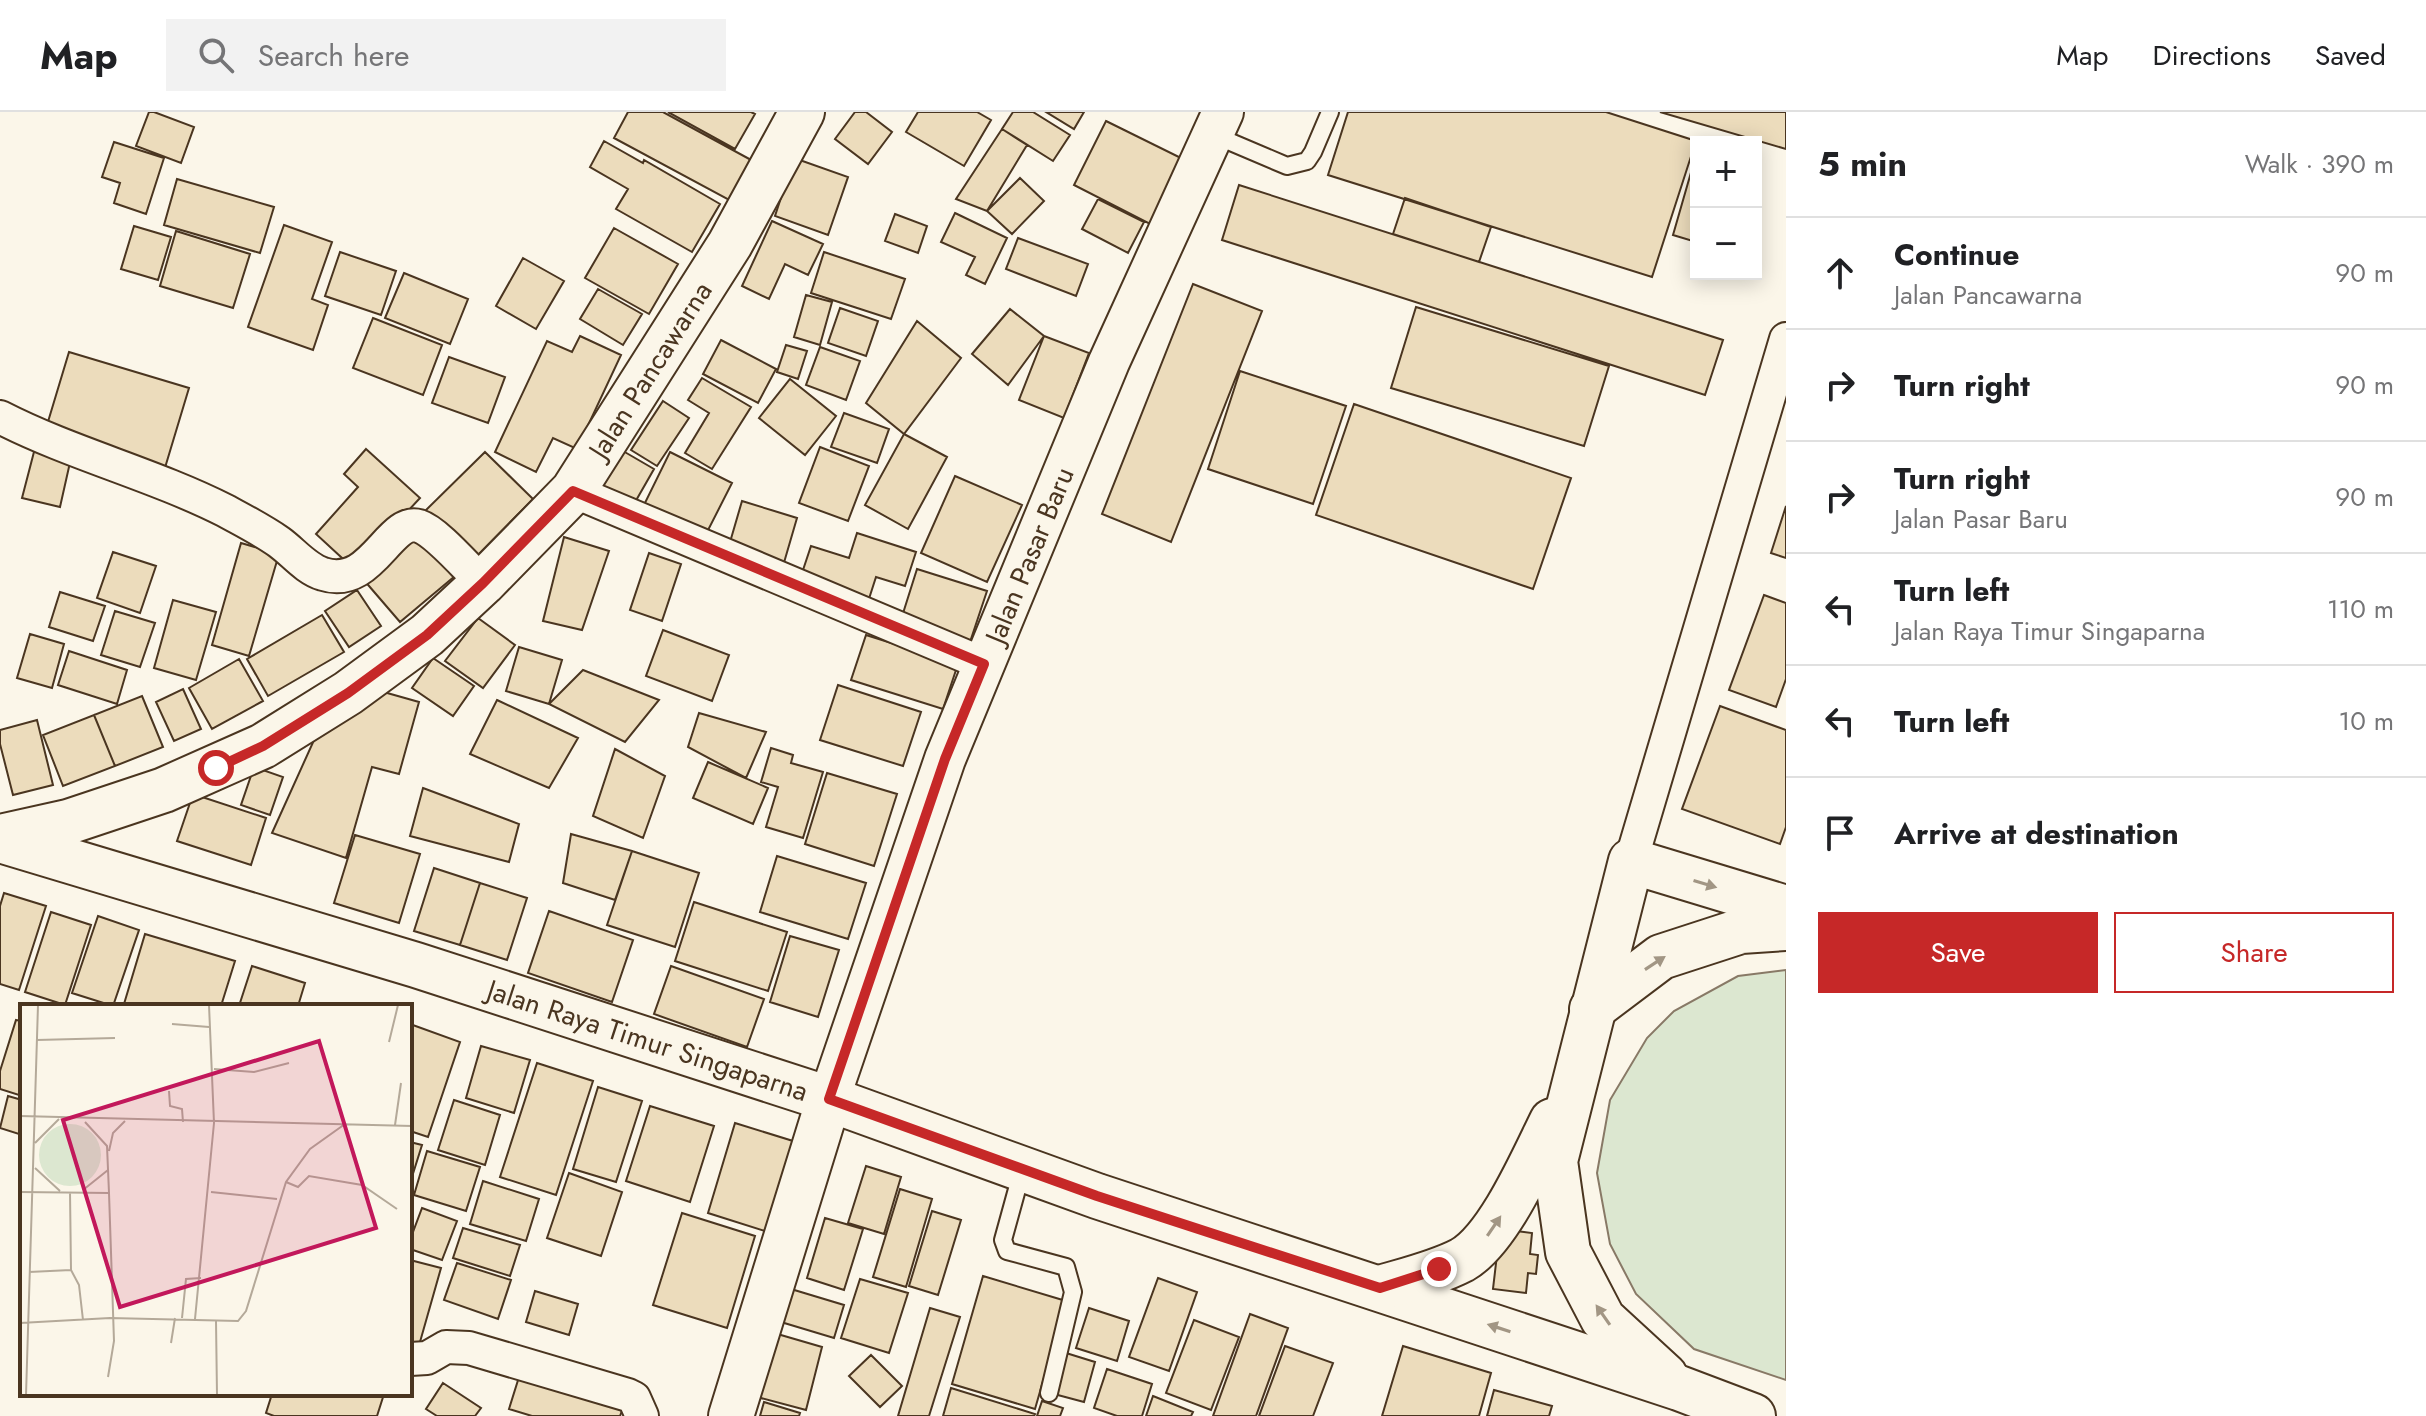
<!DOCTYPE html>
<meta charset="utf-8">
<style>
:root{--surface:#fff;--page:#f2f2f2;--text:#202124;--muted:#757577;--line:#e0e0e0;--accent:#c62828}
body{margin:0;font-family:Jost,sans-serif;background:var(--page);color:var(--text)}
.controls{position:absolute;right:24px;top:24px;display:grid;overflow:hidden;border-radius:0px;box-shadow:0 4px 20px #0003}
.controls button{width:72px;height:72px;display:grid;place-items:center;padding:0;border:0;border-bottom:2px solid var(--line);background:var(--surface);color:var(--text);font:40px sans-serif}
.stop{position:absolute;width:24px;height:24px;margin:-18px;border:6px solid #c62828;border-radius:50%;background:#fff}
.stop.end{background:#c62828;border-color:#fff;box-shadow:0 2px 8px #0008}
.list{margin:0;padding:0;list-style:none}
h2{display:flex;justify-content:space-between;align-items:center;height:104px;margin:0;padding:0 32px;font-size:34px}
h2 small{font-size:26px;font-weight:400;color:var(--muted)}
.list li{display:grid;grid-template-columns:52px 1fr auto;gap:24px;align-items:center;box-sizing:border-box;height:112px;padding:0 32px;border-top:2px solid var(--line)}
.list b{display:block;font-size:30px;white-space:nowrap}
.list p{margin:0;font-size:26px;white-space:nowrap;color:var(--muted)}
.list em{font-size:26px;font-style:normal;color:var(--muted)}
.actions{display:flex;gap:16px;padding:24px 32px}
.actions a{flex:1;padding:18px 0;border:2px solid var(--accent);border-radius:0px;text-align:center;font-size:28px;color:var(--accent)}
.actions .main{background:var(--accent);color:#fff}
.icon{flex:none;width:44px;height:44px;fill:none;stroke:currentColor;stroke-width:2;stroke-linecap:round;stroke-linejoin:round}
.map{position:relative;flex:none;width:1786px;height:1304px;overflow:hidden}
header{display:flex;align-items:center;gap:48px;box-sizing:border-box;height:112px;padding:0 40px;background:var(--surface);border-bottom:2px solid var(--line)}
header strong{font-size:38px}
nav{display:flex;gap:44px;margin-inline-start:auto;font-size:28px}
.search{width:560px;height:72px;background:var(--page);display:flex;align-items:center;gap:20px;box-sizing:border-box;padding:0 28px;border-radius:0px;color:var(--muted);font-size:30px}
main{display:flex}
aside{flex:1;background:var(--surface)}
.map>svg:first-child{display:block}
.green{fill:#dce7d0;stroke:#887966;stroke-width:2}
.building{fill:#ecdcbc;stroke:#4a3520;stroke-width:2}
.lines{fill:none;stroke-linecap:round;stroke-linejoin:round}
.service-casing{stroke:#4a3520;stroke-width:20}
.minor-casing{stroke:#4a3520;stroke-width:36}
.tertiary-casing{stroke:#4a3520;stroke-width:44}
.secondary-casing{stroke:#4a3520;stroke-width:48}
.primary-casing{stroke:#4a3520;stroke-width:48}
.service{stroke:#fbf6e9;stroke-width:16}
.minor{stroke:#fbf6e9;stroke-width:32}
.tertiary{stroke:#fbf6e9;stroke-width:40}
.secondary{stroke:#fbf6e9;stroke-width:44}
.primary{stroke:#fbf6e9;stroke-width:44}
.oneway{fill:#a29684}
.route{stroke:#c62828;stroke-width:10}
.labels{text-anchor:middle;stroke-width:6;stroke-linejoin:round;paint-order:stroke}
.street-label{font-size:28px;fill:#4a3520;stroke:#fbf6e9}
.inset-road{fill:none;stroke:#b4a999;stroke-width:2}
.view{fill:#c2185b;fill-opacity:0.15;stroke:#c2185b;stroke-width:4}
.inset-edge{fill:none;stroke:#4a3520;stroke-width:4}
</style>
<header>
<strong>Map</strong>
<div class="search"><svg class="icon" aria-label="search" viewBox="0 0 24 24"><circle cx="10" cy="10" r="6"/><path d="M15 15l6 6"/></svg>Search here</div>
<nav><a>Map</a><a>Directions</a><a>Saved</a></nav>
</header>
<main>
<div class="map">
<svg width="1786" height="1304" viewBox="0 0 1786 1304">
<rect width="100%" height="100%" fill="#fbf6e9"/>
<path class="green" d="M1786 858V1268L1694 1237 1636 1182 1610 1132 1597 1061 1610 988 1647 926 1674 899 1738 864Z"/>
<path class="building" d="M149 0H154L194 15 181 51 136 34Z
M628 0H663L753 49 731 89 614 26Z
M668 0H751L755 2 735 37Z
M855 0H866L892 20 868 52 835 27Z
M918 0H977L991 8 964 54 906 20Z
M1013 0H1033L1070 23 1053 49 1002 17Z
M1046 0H1084L1074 17Z
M1348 0H1606L1696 29 1652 165 1328 63Z
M1660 0H1786V37Z
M1106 9 1187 49 1154 114 1074 73Z
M1002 17 1027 33 987 99 956 87Z
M604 29 643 51 644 48 720 92 692 140 616 97 628 77 590 55Z
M114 30 164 46 146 102 114 91 120 71 102 65Z
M1696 43V130L1673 123Z
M794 46 848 65 828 123 775 104Z
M1020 66 1044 89 1012 122 987 99Z
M177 67 274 95 260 141 164 113Z
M1239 73 1723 228 1705 283 1222 128Z
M1405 86 1491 115 1479 150 1393 122Z
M1098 87 1144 110 1128 141 1082 117Z
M955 101 1007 126 985 172 966 163 975 145 941 130Z
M895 102 927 114 918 141 885 129Z
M772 109 823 132 808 163 785 152 769 187 742 174Z
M284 113 332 130 312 187 328 193 313 238 248 215Z
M134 114 171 125 158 168 121 157Z
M614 116 678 152 649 202 585 166Z
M176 119 250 142 233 196 160 174Z
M1018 126 1088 152 1076 184 1006 157Z
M340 140 396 159 381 203 325 184Z
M824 140 905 167 891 207 811 181Z
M523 146 564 169 536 217 496 194Z
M404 161 468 187 450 232 385 206Z
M1193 172 1262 199 1171 430 1102 402Z
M598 177 642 202 623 233 580 207Z
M806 183 832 190 820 233 794 225Z
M1416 195 1609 254 1584 334 1391 276Z
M840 196 878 209 866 244 828 231Z
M1010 197 1044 224 1008 273 972 242Z
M373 206 442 233 423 283 353 256Z
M917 209 961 246 904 322 866 291Z
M580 224 621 243 577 337 553 326 536 360 495 340 547 229 572 240Z
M1044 224 1089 241 1064 306 1019 288Z
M721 228 776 257 758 291 703 262Z
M786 233 807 239 798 267 777 260Z
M820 235 860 249 846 288 806 273Z
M69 240 189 276 164 359 44 323Z
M449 245 505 265 488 311 432 291Z
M1240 259 1346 294 1313 392 1208 357Z
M702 266 751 295 712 357 685 341 709 301 688 288Z
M790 267 836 304 805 343 759 306Z
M663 289 689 306 657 354 631 338Z
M1354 292 1571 366 1533 477 1316 403Z
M844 301 889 317 877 351 831 335Z
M904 322 947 345 908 417 865 393Z
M820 335 869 354 848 409 799 391Z
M35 336 71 346 60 395 22 386Z
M366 337 420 386 354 457 316 422 358 375 344 362Z
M623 339 654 357 630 399 599 381Z
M485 340 533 387 472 449 423 401Z
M670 340 732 371 702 430 641 399Z
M955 364 1022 393 987 470 921 441Z
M742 389 797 406 783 454 728 437Z
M1786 394V446L1771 441Z
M418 420 455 464 400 510 363 467Z
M857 421 916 440 905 474 876 465 866 496 798 473 811 434 849 446Z
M564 425 609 439 582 518 543 509Z
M241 431 279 442 249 544 212 533Z
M113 440 156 454 140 501 97 486Z
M649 441 681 452 662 509 630 498Z
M917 457 987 479 968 536 899 514Z
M357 478 381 514 349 535 325 499Z
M60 480 105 494 93 529 49 515Z
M1764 483 1786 491V567L1776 595 1729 578Z
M173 488 216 500 196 568 154 556Z
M115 499 155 511 140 555 101 543Z
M322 503 344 540 268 584 247 547Z
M478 506 515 533 483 576 445 549Z
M663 518 729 543 712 589 646 564Z
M30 522 64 532 52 576 17 566Z
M866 523 958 552 943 597 851 568Z
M519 535 562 548 549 592 506 579Z
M69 539 127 558 117 592 58 573Z
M433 546 474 574 453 604 412 576Z
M239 547 263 589 212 617 189 576Z
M583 558 659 588 625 630 549 592Z
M838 573 921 600 903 654 820 628Z
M183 577 201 617 174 629 156 590Z
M373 577 419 590 399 662 372 655 346 746 272 721 324 606Z
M142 584 163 635 115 654 94 603Z
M497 588 578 626 549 676 470 642Z
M1720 594 1786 618V715L1780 732 1682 697Z
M699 601 766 620 746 666 688 635Z
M94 603 115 654 63 674 43 623Z
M37 608 53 673 13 683 0 632V618Z
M771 636 793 643 791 651 823 660 803 726 766 715 778 675 761 670Z
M615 637 665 664 643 726 593 704Z
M708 650 768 676 753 712 693 686Z
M254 655 283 665 270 703 241 693Z
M827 661 897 682 874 754 805 732Z
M423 676 519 712 509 750 410 724Z
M193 682 266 706 251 753 177 729Z
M571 722 632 739 615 788 563 771Z
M355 723 420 742 399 811 334 791Z
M632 739 699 761 675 835 607 813Z
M777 744 866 771 848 827 760 800Z
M434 756 480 771 460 833 414 819Z
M480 771 527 786 507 848 460 833Z
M4 781 46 794 19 878 0 872V794Z
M694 790 787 820 768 879 675 849Z
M549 799 633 828 612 890 528 861Z
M51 800 91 813 65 893 25 880Z
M98 804 139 818 113 894 72 881Z
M145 822 235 849 221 894H132L124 892Z
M790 824 839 838 818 905 770 890Z
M252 854 305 871 298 894H239Z
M671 854 764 887 747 935 654 902Z
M16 908 22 909V984L0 977V959Z
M410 912 460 930 428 1025 410 1019Z
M481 934 530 948 514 1001 466 986Z
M537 951 593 969 556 1083 500 1065Z
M598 975 642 989 616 1070 573 1057Z
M8 984 22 988V1023L0 1016Z
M454 988 500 1003 485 1053 438 1038Z
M650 994 714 1014 690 1090 626 1069Z
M735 1011 793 1029 765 1119 708 1101Z
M410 1030 422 1033 411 1068H410Z
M427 1039 480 1055 466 1099 414 1083Z
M866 1054 901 1065 884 1122 848 1111Z
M569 1061 622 1080 601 1144 547 1126Z
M483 1069 539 1087 526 1129 470 1112Z
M900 1077 932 1087 906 1175 873 1165Z
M422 1096 457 1109 442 1148 410 1137V1128Z
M932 1099 961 1108 938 1183 909 1174Z
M682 1101 755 1124 727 1216 653 1193Z
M825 1106 863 1117 844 1178 807 1166Z
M463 1116 520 1133 510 1164 453 1146Z
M1500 1117 1532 1121 1530 1142 1538 1143 1536 1162 1528 1161 1526 1181 1493 1177Z
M410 1148 441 1156 418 1237 410 1234Z
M457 1151 511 1168 498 1207 444 1188Z
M983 1164 1066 1189 1035 1297 952 1272Z
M1158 1166 1197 1180 1169 1259 1129 1245Z
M860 1167 908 1181 889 1241 841 1226Z
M781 1174 844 1193 834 1226 771 1207Z
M535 1179 578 1192 569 1223 526 1210Z
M930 1196 960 1205 929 1304H898Z
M1089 1196 1129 1209 1117 1249 1076 1236Z
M1250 1202 1288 1216 1256 1304H1213Z
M1194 1208 1239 1225 1211 1298 1166 1281Z
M774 1221 822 1235 806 1298 757 1285Z
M1285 1234 1333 1251 1313 1304H1259Z
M1403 1234 1491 1261 1479 1304H1382Z
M1066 1241 1095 1250 1084 1290 1054 1282Z
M871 1243 902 1274 880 1295 849 1264Z
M1107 1257 1152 1272 1142 1304H1117L1094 1296Z
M519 1265 623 1296 620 1304H532L509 1297Z
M443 1271 481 1296 475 1304H437L426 1297Z
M951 1276 1035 1302 1034 1304H943Z
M1494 1278 1552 1294 1549 1304H1487Z
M272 1282H384L377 1304H274L266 1301Z
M1153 1284 1193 1300 1191 1304H1146Z
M1042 1289 1063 1296 1060 1304H1037Z
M764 1290 800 1301 799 1304H760Z"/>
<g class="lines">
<defs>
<path id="service" d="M1214 23 1287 54 1307 49 1313 40 1330 0
M1022 1059 1003 1128 1007 1139 1066 1155 1073 1180 1049 1281"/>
<path id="minor" d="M0 305C72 342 153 362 226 399 244 409 262 418 279 430 293 440 306 457 323 462 372 478 389 405 419 414 437 420 468 457 483 471
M573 379 984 552
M1631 749 1786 227
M410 1247 427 1246 446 1235 469 1236 628 1283 634 1286 642 1304"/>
<g id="tertiary">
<path id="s1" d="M829 987 945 647 1109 250 1223 0"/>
</g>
<g id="secondary">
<path id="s2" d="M0 725 68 710 164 678 263 634 348 581 427 523 483 471 573 379 730 132 802 0"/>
<path d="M731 1304 829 987"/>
</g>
<g id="primary">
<path id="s3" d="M0 728 416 853 829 987 1097 1084 1679 1276 1753 1304"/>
<path d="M1592 897 1661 845 1741 819 1786 816"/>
<path d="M1380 1176C1407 1168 1437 1161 1462 1148 1499 1127 1533 1047 1552 1009"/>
<path d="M1665 1264 1603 1207 1568 1140 1555 1049 1631 749 1786 796"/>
</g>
</defs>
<use href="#service" class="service-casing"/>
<use href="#minor" class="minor-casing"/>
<use href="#tertiary" class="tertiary-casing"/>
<use href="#secondary" class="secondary-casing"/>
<use href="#primary" class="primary-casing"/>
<use href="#service" class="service"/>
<use href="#minor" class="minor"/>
<use href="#tertiary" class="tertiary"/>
<use href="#secondary" class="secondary"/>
<use href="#primary" class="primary"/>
</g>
<defs><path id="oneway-solid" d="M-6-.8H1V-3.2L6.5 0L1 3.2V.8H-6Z" transform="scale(2)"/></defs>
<g class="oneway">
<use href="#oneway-solid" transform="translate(1705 772) rotate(17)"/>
<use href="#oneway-solid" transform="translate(1655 851) rotate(-33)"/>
<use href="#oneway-solid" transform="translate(1494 1114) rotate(-56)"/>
<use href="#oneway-solid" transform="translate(1603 1203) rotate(-125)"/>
<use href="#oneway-solid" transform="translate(1499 1216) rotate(-162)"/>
</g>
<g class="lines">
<path class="route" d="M216 656 263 634 348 581 427 523 483 471 573 379 984 552 945 647 829 987 1097 1084 1380 1176 1439 1157"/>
</g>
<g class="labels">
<g class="street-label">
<text dy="10" stroke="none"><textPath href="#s2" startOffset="826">Jalan Pancawarna</textPath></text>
<text dy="10" stroke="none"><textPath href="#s1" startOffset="580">Jalan Pasar Baru</textPath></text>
<text dy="10" stroke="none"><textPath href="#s3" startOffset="678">Jalan Raya Timur Singaparna</textPath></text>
</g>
</g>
<g transform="translate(20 892)">
<rect width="392" height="392" fill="#fbf6e9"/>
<path d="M19 151a31 31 0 1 1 62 0a31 31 0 1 1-62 0Z" fill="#dce7d0"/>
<path class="inset-road" d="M189 1 194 119M152 20 189 23M17 36 95 34M369 38 378 1M194 65 234 68 269 59M149 87 150 102 162 105 163 118M0 112 392 122M375 121 381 79M15 139 39 115M89 147 93 129 105 117M15 164 40 187M266 178 278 183 289 172 342 181 377 205M63 186 88 166M0 188 89 189 87 142 65 118M50 188 51 266 59 281 63 316M191 188 257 195M9 268 51 266M162 314 166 275 181 274M175 315 194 119M196 317 197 391M0 319 90 314 218 317 226 307 266 178 290 145 325 120M151 339 155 314M88 373 94 337 89 189M6 391 18 1"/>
<path class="view" d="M299 37 356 224 100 303 43 116Z"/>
<rect width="392" height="392" class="inset-edge"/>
</g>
</svg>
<div class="controls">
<button>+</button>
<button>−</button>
</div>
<div class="stop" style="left:216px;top:656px"></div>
<div class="stop end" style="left:1439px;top:1157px"></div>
</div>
<aside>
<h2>5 min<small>Walk · 390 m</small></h2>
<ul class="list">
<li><svg class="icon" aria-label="ahead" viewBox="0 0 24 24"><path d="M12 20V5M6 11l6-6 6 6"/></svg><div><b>Continue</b><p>Jalan Pancawarna</p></div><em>90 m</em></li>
<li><svg class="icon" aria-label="right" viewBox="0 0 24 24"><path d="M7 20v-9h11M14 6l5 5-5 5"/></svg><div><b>Turn right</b></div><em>90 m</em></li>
<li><svg class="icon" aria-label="right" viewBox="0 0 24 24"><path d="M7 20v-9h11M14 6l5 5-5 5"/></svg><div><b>Turn right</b><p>Jalan Pasar Baru</p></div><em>90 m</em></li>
<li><svg class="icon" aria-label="left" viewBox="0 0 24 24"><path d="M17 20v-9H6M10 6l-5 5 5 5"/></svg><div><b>Turn left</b><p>Jalan Raya Timur Singaparna</p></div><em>110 m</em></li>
<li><svg class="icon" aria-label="left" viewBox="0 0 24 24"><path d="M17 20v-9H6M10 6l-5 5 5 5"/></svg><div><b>Turn left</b></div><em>10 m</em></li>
<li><svg class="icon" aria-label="arrive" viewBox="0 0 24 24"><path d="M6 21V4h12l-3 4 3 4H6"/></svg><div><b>Arrive at destination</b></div></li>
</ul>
<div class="actions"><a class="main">Save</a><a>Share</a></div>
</aside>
</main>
